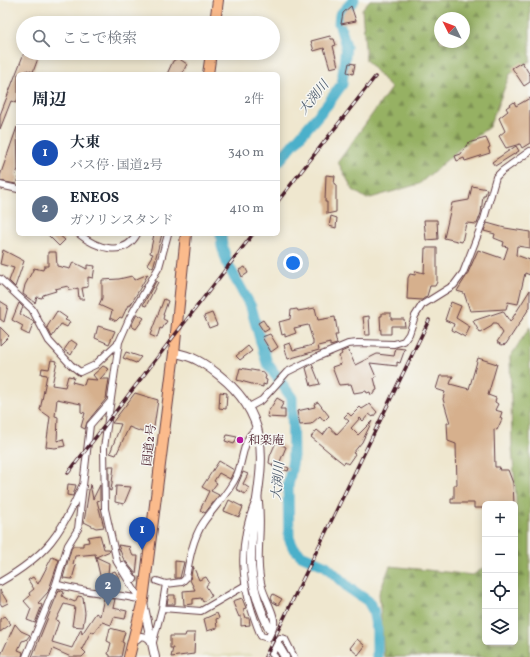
<!DOCTYPE html>
<html lang="ja">
<meta charset="utf-8">
<style>
:root{--surface:#fff;--page:#f2f2f3;--text:#1f2937;--muted:#747a83;--line:#e0e1e3;--accent:#b45309}
body{margin:0;font-family:Vollkorn,"Noto Serif JP",serif;background:var(--page);color:var(--text)}
.controls{position:absolute;right:12px;bottom:12px;display:grid;overflow:hidden;border-radius:6px;box-shadow:0 2px 10px #0003}
.controls button{width:36px;height:36px;display:grid;place-items:center;padding:0;border:0;border-bottom:1px solid var(--line);background:var(--surface);color:var(--text);font:20px sans-serif}
.compass{position:absolute;left:434px;top:12px;width:36px;height:36px;border-radius:50%;background:var(--surface);box-shadow:0 2px 10px #0003;rotate:312deg}
.you{position:absolute;left:293px;top:263px;width:14px;height:14px;margin:-10px;border:3px solid #fff;border-radius:50%;background:#1a73e8;box-shadow:0 0 0 6px #1a73e833}
.badge{display:grid;place-items:center;width:26px;height:26px;border-radius:50%;background:var(--accent);color:#fff;font-size:13px;font-weight:700}
.pin{position:absolute;translate:-50% -33px;filter:drop-shadow(0 1px 2px #0008)}
.pin::after{content:'';position:absolute;top:21px;width:14px;height:12px;background:inherit;clip-path:polygon(0 0,100% 0,50% 100%)}
.list{margin:0;padding:0;list-style:none}
h2{display:flex;justify-content:space-between;align-items:center;height:52px;margin:0;padding:0 16px;font-size:17px}
h2 small{font-size:13px;font-weight:400;color:var(--muted)}
.list li{display:grid;grid-template-columns:26px 1fr auto;gap:12px;align-items:center;box-sizing:border-box;height:56px;padding:0 16px;border-top:1px solid var(--line)}
.list b{display:block;font-size:15px;white-space:nowrap}
.list p{margin:0;font-size:13px;white-space:nowrap;color:var(--muted)}
.list em{font-size:13px;font-style:normal;color:var(--muted)}
.icon{flex:none;width:22px;height:22px;fill:none;stroke:currentColor;stroke-width:2;stroke-linecap:round;stroke-linejoin:round}
.map{position:relative;flex:none;width:530px;height:657px;overflow:hidden}
.search{position:absolute;background:var(--surface);box-shadow:0 2px 10px #0003;left:16px;top:16px;width:264px;height:44px;display:flex;align-items:center;gap:10px;box-sizing:border-box;padding:0 14px;border-radius:22px;color:var(--muted);font-size:15px}
.panel{position:absolute;background:var(--surface);box-shadow:0 2px 10px #0003;left:16px;top:72px;width:264px;height:164px;border-radius:6px}
.map>svg:first-child{display:block}
.built{fill:#e1dcba}
.forest{fill:url(#forest-firs);stroke:#706847;fill-rule:evenodd}
.lines{fill:none;stroke-linecap:round;stroke-linejoin:round}
.river{stroke:#4bb0ca;stroke-width:11}
.building{fill:#d6b08d}
.minor-tunnel{stroke:#cebfae;stroke-width:6;stroke-dasharray:6 3;stroke-linecap:butt}
.tertiary-tunnel{stroke:#cebfae;stroke-width:8;stroke-dasharray:8 4;stroke-linecap:butt}
.minor-casing{stroke:#633d44;stroke-width:8}
.tertiary-casing{stroke:#633d44;stroke-width:10}
.trunk-casing{stroke:#633d44;stroke-width:12}
.minor{stroke:#fff;stroke-width:6}
.tertiary{stroke:#fff;stroke-width:8}
.trunk{stroke:#fbbb8c;stroke-width:10}
.rail-casing{stroke:#4a1f2b;stroke-width:3.5}
.rail{stroke:#f6f6f2;stroke-width:2;stroke-dasharray:6;stroke-linecap:butt}
.poi-dot{fill:#b5179e;stroke:#f6f6f2;stroke-width:1.5}
.labels{text-anchor:middle;stroke-width:3;stroke-linejoin:round;paint-order:stroke}
.poi-label{font-size:12px;fill:#4a1f2b;stroke:#f6f6f2;text-anchor:start}
.street-label{font-size:12px;fill:#4a1f2b;stroke:#f6f6f2}
.water-label{font-size:13px;font-style:italic;fill:#4a596b;stroke:#f6f6f2}
</style>
<div class="map">
<svg width="530" height="657" viewBox="0 0 530 657">
<defs>
<pattern id="forest-firs" width="22" height="20" patternUnits="userSpaceOnUse"><rect width="22" height="20" fill="#96b163"/><path d="M5 1l3.5 6h-7zM16 11l3.5 6h-7z" fill="#7c8f52"/></pattern>
</defs>
<rect width="100%" height="100%" fill="#f6f6f2"/>
<filter id="ink" filterUnits="userSpaceOnUse"><feTurbulence type="fractalNoise" baseFrequency=".025" numOctaves="2"/><feDisplacementMap in="SourceGraphic" scale="8" xChannelSelector="R" yChannelSelector="G"/><feConvolveMatrix kernelMatrix="1 2 1 2 8 2 1 2 1" color-interpolation-filters="sRGB"/></filter>
<filter id="wash" filterUnits="userSpaceOnUse"><feTurbulence type="fractalNoise" baseFrequency=".012" numOctaves="4" result="noise"/><feDisplacementMap in="SourceGraphic" scale="16" xChannelSelector="R" yChannelSelector="G"/><feGaussianBlur stdDeviation="0.9" result="paint"/><feColorMatrix in="noise" values="0 0 0 0 0 0 0 0 0 0 0 0 0 0 0 0 0 1.4 0 .05"/><feComposite in="paint" operator="in"/></filter>
<g filter="url(#wash)">
<rect width="100%" height="100%" fill="#efe7cf"/>
<path class="built" d="M204 654H252V657H200Z"/>
<path class="forest" d="M370 0H530V61L510 74 489 127 465 144 419 184 367 199 353 190 338 162 391 88 366 60 362 9ZM440 18H464V42H440Z
M530 327V657H384L379 593 390 566 473 575 485 567V642H515L516 498 512 447 510 357Z"/>
<g class="lines">
<path class="river" d="M278 162 327 105 342 84 346 46 339 23 340 15 354 0
M221 234 222 246 228 265 251 307 267 363 292 398 293 459 288 486 289 538 293 547 301 555 326 566 349 588 368 601 373 610 377 630V657"/>
</g>
<g id="blocks">
<path class="building" d="M351 6 356 21 341 24 343 13Z
M330 36 331 39H334L336 45 333 46 338 66 330 68 324 48 314 51 311 41Z
M24 53H40L33 72 27 70 25 74H18V98L16 103 11 101 0 129V115Z
M178 58 187 64 182 74H167L173 61Z
M522 62 530 75V82L524 86 512 68Z
M349 63 355 64 353 74 347 72Z
M530 98V143L522 148 520 144 506 148 499 136 505 131 499 118 508 111 506 108 514 102 516 106Z
M17 127 18 169 16 175 18 177 16 184 0 181V176Z
M486 138 490 147 488 148 490 153 465 161 464 158 457 161 455 156 461 154 468 143Z
M516 146 519 151 495 166 492 162Z
M326 175 335 176 334 184H336V212L327 214V202H325Z
M472 186 487 189 485 196H483L481 213 477 224 466 223 462 242 444 238 452 203 469 200Z
M331 216 337 218 336 228 329 226Z
M424 220H437L438 239 426 240Z
M487 223 505 228 530 232V248L517 246 516 255 530 260V275L525 273 518 304 508 302 506 309 470 311 464 293 457 291 467 275 478 250 504 259 508 247 503 246 504 242 494 238 495 234 484 231Z
M47 234H58L65 240 59 246Z
M154 234H162L153 268 147 264 153 254 150 253Z
M425 248H437V282L435 286H430L427 296 422 300 407 299 408 278 410 274 415 275 416 271 424 273Z
M3 250 24 261 15 287 9 281 14 268 0 264Z
M48 252H56L57 266 70 269 73 262 87 269V265L95 266 93 278 88 277V287L82 288 84 299H79L78 288 71 290H69L68 286 55 289 56 291 43 295 42 298 37 297 35 303 23 294 25 285 34 268 43 270 44 266H48Z
M245 267 248 273 242 277 239 270Z
M148 274 130 306 128 305 122 318 120 317 116 321 110 318 112 311 99 305 102 298V280L119 279 132 276 134 280Z
M156 281 158 282 146 306 143 305Z
M530 290V307L506 344 502 345 497 342 503 333 496 323H493L492 326 480 333 473 321 503 311 510 322Z
M164 299 168 301 163 315H164L163 319 167 321 162 329 160 328 157 338 150 335Z
M0 301 8 306 4 322 0 319Z
M451 302 461 306 456 318 470 327 465 337 452 330 454 324 445 320Z
M19 303 23 307 20 314 34 322 29 335 21 331 23 326 12 320Z
M315 308 318 320 335 317 338 335H335L337 344 330 346V343L318 346 319 350 288 359 284 345 290 343 293 350 313 345V341L308 325 294 328 296 333 285 337V334L282 335 279 322 290 319 291 310 297 309 298 311Z
M57 311 67 318 65 320 70 322 67 327 61 324 52 337 47 327Z
M212 313 217 325 209 328 204 316Z
M382 313H391V319H404L405 326H391V334H381L380 316H382Z
M137 314 144 318 136 329 131 326Z
M369 316 370 335H365L363 317Z
M263 320 269 329 264 332 258 323Z
M98 326 115 331 109 344 95 338Z
M0 327 9 336 0 345Z
M270 334 278 347 271 352 262 337Z
M71 340 77 344 71 355 64 350Z
M248 346 252 351 240 360 236 356Z
M396 348 405 349 400 363 397 362V366L370 363 376 377 374 378 377 390 375 391V393L371 395 370 392 367 393 366 391 354 393 351 384 339 385 338 383 332 367 341 364 339 356 342 354 341 352 348 349 355 365 377 354 394 356Z
M126 352 141 357 136 363 123 358Z
M478 358 497 364 488 395 496 398 495 402 498 404 495 410 502 412 500 418 502 419 497 430 494 429 495 467H500L499 470H508L513 483 514 504H485V508H474V503H451V498H454V485H457L456 444 448 441 447 423H450L443 399 445 392 436 389 440 376H453L450 384 469 389Z
M51 360 57 361 52 385 65 387 68 376 74 377 72 382 84 385 86 379 97 380 93 375 103 366 109 369 100 379H109L106 399 87 422 85 429 81 427 85 413 81 412V404L57 399 55 416 58 417 57 441 63 439 65 446 55 448 46 447 50 417 40 410 47 375 41 374 42 368 49 369Z
M312 364 320 384 311 386 306 368Z
M240 368 263 372 266 376 265 379 267 380 266 385 263 384V387L237 380Z
M220 392 227 393 226 409 219 408Z
M135 393 158 400 154 427 142 432 129 427 116 455 110 453 121 424 112 423Z
M277 398 284 402 280 409H285V418L267 417 268 412Z
M318 402 329 416 324 421 320 416 311 424 300 425 297 411 315 407 314 404Z
M370 404 377 412 373 417 369 414 363 421 360 418 351 428 358 435 372 421 362 442 353 453 355 454 348 464 345 462 344 464 335 457 311 437 317 430 323 435 329 427 337 434 349 421 344 417 348 413 351 416 360 407 362 409Z
M227 435 237 437 234 444 225 441Z
M276 442 286 447 279 464 289 468 288 471 272 466 273 465 269 463 270 456Z
M219 461 234 470 230 479 219 473 214 481 217 483 211 491 219 495 205 513 200 510 201 508 209 491 202 487Z
M109 466H114L111 491 109 490Z
M243 472 248 474 243 484 249 488 245 494 236 489Z
M68 484 76 485 73 496 67 495Z
M90 484 93 499 100 485V500L97 501 104 527 96 528 84 522Z
M116 486 131 487 124 504 115 502Z
M229 500 243 507 239 517 224 511Z
M100 535 104 549H109L110 551 96 557 109 563 108 574 115 571 119 578 103 588 95 554 75 556 73 564 76 565 72 579 63 578 72 546H83V543L89 542 88 537Z
M118 545 131 547 129 548 133 556H138L136 574 123 558Z
M52 557 59 560 48 592 38 603 42 605 35 623 27 620 31 609 24 601 30 596 29 593 34 589 28 580 33 577 38 584Z
M175 561 184 562 180 578H175Z
M193 566 199 580 206 577 209 582 206 586 212 596 203 602 201 598 193 599V604L184 605 183 591 195 590 190 580Z
M0 590 8 603 2 606 0 603Z
M59 590 64 592 62 596 65 598 75 602 78 596 83 597 85 613 83 627 72 626 75 607 64 604 56 620 59 621 52 642 72 648 81 629 82 634 96 613 100 616 104 598 115 599 113 608 127 611 125 619 114 617 111 625 102 622 94 633 91 631 82 649 86 653 82 657H71L53 649 50 657H32Z
M273 594 282 599 278 605 273 602 271 598Z
M169 595H175V604H167Z
M242 598 246 608 243 609 246 618H249L250 625 241 626V616L239 617 234 605 233 601Z
M217 613 219 618 216 619 217 628 207 631 204 619Z
M4 616 11 624 0 632V619Z
M15 624 21 631 30 635 26 640 22 641 18 650 23 652 22 657H0Z
M110 628 125 632 122 642 124 643 121 657H110V655L108 654 111 643 107 641Z
M186 633H195L194 654 171 657 173 648H170V636H185Z
M357 639 365 646 358 655 350 648Z"/>
</g>
</g>
<g filter="url(#ink)">
<use href="#blocks" fill-opacity="0" stroke="#633d44" stroke-width="1"/>
<g class="lines">
<path class="minor-tunnel" d="M134 579 157 581"/>
<path class="tertiary-tunnel" d="M269 628 279 647"/>
<defs>
<path id="minor" d="M0 185 18 189
M79 234C96 248 124 258 137 234
M0 279 32 309 49 341 71 365 80 372 95 365 119 342
M249 407 262 400 287 372 317 357 348 344 358 343 394 344 404 341 409 334 415 316 422 305 454 285 463 273 484 219 496 177 502 171 530 151
M258 496C264 526 254 557 262 587 264 596 276 616 274 624 273 629 270 634 268 638L261 636C241 588 235 545 258 496Z
M123 565 134 579
M157 581 166 584
M0 582C47 555 61 534 82 486
M56 584C84 593 114 593 143 600
M143 600 136 593 117 562 105 509 104 448 119 342 130 317 159 267 168 234
M162 608 201 611 244 586
M134 642 141 636 146 637 153 642 162 608 166 584 182 582 186 578C189 560 193 538 203 523 214 507 229 493 237 475 243 461 243 438 256 429
M26 657 56 584 68 545 78 529 90 425 110 402
M275 657 272 654 280 638 285 639 294 657"/>
<path id="tertiary" d="M174 353C192 355 205 364 219 375 287 429 252 487 251 556 250 582 258 605 269 628
M143 603 155 657
M279 647 285 657"/>
<path id="trunk" d="M215 23 218 0
M208 74 211 53
M129 657 143 600 174 353 186 234"/>
</defs>
<use href="#minor" class="minor-casing"/>
<use href="#tertiary" class="tertiary-casing"/>
<use href="#trunk" class="trunk-casing"/>
<use href="#minor" class="minor"/>
<use href="#tertiary" class="tertiary"/>
<use href="#trunk" class="trunk"/>
<defs>
<path id="rail" d="M278 201 375 77
M68 473 253 234
M265 657 429 320"/>
</defs>
<use href="#rail" class="rail-casing"/>
<use href="#rail" class="rail"/>
</g>
</g>
<circle class="poi-dot" cx="240" cy="440" r="4"/>
<g class="labels">
<g class="poi-label">
<text x="248" y="444">和楽庵</text>
</g>
<g class="street-label">
<text transform="translate(149 445) rotate(-83)" y="4">国道2号</text>
</g>
<g class="water-label">
<text transform="translate(313 97) rotate(-51)" y="5">大渕川</text>
<text transform="translate(277 481) rotate(-85)" y="5">大渕川</text>
</g>
</g>
</svg>
<div class="controls">
<button>+</button>
<button>−</button>
<button><svg class="icon" aria-label="locate" viewBox="0 0 24 24"><circle cx="12" cy="12" r="6"/><path d="M12 2v4M12 18v4M2 12h4M18 12h4"/></svg></button>
<button><svg class="icon" aria-label="layers" viewBox="0 0 24 24"><path d="M12 4l9 5-9 5-9-5zM3 14l9 5 9-5"/></svg></button>
</div>
<svg class="compass" viewBox="-18 -18 36 36"><path d="M0-13l5 13h-10z" fill="#e53935"/><path d="M0 13l5-13h-10z" fill="#747a83"/></svg>
<div class="you"></div>
<div class="pin badge" style="left:142px;top:550px;background:#1a4fb4">1</div>
<div class="pin badge" style="left:108px;top:606px;background:#5c6f8a">2</div>
<div class="search"><svg class="icon" aria-label="search" viewBox="0 0 24 24"><circle cx="10" cy="10" r="6"/><path d="M15 15l6 6"/></svg>ここで検索</div>
<section class="panel">
<h2>周辺<small>2件</small></h2>
<ul class="list">
<li><span class="badge" style="background:#1a4fb4">1</span><div><b>大東</b><p>バス停 · 国道2号</p></div><em>340 m</em></li>
<li><span class="badge" style="background:#5c6f8a">2</span><div><b>ENEOS</b><p>ガソリンスタンド</p></div><em>410 m</em></li>
</ul>
</section>
</div>
